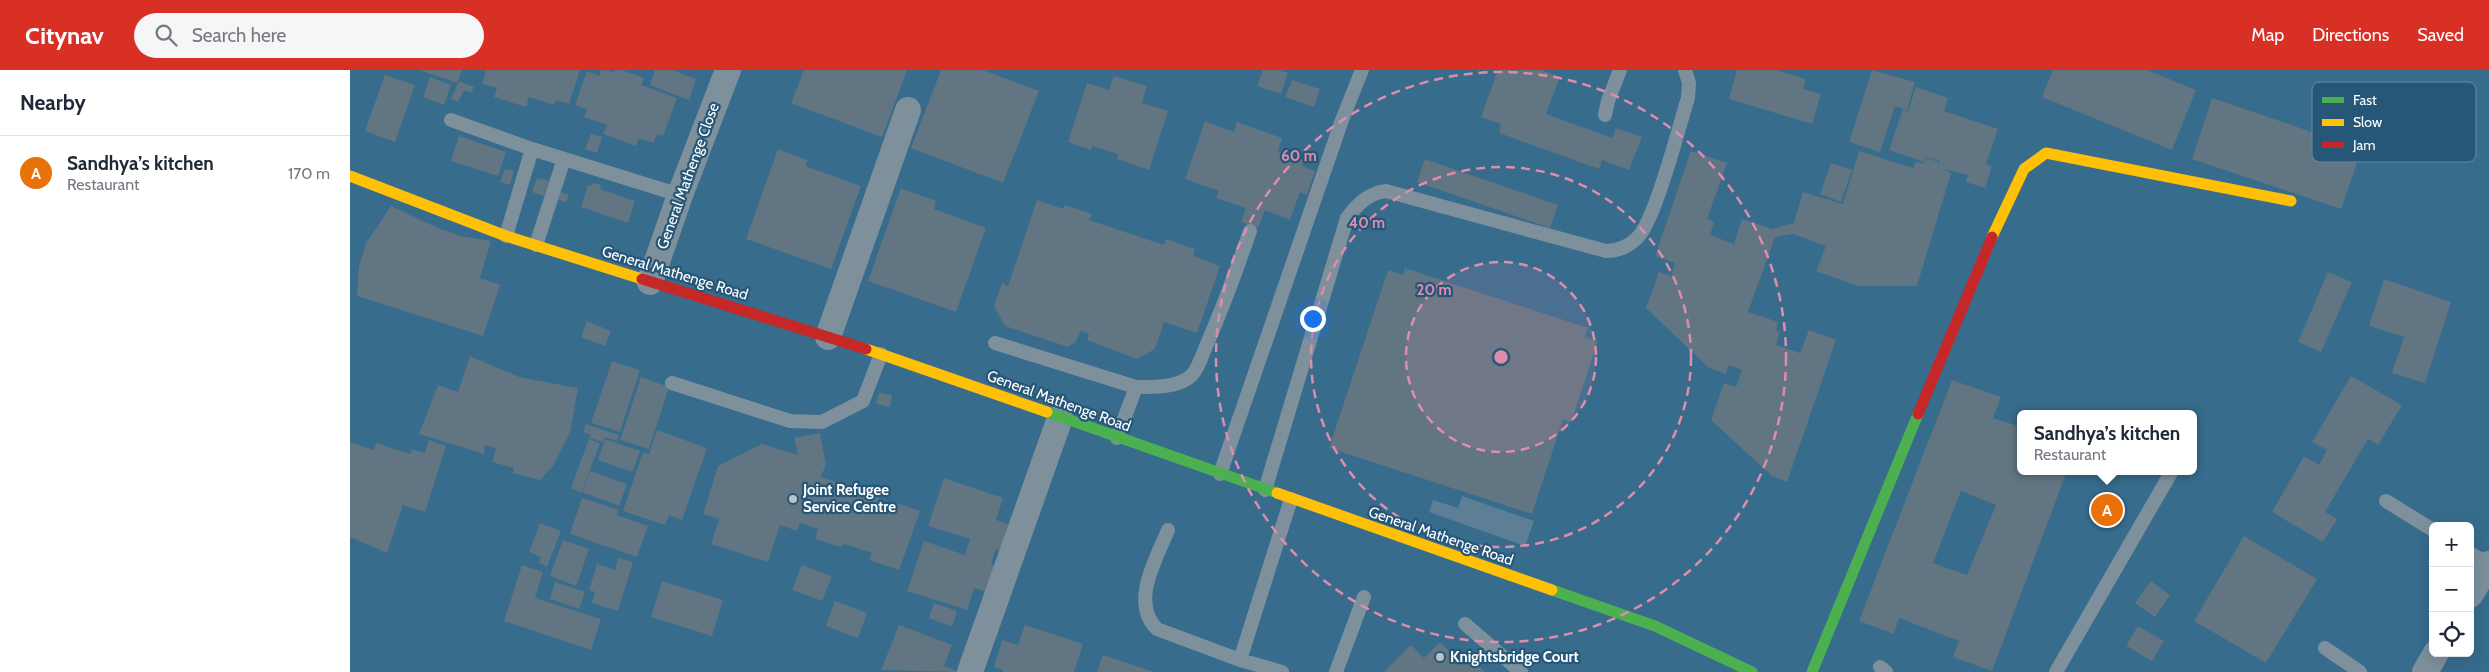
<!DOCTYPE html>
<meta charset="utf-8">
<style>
:root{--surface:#fff;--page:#f6f6f7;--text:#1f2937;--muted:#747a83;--line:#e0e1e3;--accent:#d93025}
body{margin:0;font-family:Cabin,sans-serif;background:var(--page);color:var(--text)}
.controls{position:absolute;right:15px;bottom:15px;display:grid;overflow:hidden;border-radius:8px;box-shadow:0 5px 20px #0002}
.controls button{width:45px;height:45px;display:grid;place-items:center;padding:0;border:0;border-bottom:1px solid var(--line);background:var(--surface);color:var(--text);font:25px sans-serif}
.you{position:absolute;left:962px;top:248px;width:18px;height:18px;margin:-12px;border:4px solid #fff;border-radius:50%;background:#1a73e8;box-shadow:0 0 0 8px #1a73e833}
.badge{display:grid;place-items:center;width:32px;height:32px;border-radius:50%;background:var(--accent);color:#fff;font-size:16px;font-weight:700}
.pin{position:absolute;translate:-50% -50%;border:2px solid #fff;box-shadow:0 1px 5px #0006}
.popup{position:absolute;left:1667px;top:340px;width:180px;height:65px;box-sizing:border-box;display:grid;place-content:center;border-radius:8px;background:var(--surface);filter:drop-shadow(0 1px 4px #0005);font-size:16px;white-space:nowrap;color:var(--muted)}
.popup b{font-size:19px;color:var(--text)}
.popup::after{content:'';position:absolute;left:50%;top:100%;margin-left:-10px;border:10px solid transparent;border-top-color:var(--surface)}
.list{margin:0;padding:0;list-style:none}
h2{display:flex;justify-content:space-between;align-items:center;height:65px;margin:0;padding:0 20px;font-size:21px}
h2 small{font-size:16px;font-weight:400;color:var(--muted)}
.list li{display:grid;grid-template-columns:32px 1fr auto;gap:15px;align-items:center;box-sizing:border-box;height:75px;padding:0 20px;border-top:1px solid var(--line)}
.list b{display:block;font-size:19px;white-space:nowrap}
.list p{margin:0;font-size:16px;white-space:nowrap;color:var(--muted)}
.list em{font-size:16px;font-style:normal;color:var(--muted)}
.icon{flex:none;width:28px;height:28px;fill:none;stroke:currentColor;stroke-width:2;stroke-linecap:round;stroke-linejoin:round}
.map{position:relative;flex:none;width:2139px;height:602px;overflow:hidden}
header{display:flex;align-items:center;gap:30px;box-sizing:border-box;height:70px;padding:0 25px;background:var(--accent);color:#fff}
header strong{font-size:24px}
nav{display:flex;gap:28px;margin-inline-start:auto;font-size:18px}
.search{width:350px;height:45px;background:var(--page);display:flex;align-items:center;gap:12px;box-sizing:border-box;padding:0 18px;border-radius:28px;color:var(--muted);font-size:19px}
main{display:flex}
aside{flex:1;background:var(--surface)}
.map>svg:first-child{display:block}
.green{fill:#376c8d;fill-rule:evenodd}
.water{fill:#5c7f96}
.building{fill:#617582;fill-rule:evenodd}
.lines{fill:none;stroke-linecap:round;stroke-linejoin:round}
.lane{stroke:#7d909c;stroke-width:14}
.street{stroke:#7d909c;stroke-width:26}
.fast{stroke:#4caf50;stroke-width:11}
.slow{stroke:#ffc107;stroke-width:11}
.jam{stroke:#c62828;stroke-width:11}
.ring{fill:none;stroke:#e08cad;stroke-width:2.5;stroke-dasharray:9 6}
.poi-dot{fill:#bac3c9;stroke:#265778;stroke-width:2}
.labels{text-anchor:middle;stroke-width:4.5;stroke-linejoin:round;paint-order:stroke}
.street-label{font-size:15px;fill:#fff;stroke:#265778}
.poi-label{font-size:15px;font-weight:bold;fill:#fff;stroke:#265778;text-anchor:start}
.key{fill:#265778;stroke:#6789a0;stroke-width:1}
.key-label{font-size:14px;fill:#fff}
.centre{fill:#e08cad;stroke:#265778;stroke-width:2.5}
.ring-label{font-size:15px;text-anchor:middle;font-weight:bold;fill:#e08cad;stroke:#265778;stroke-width:4.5;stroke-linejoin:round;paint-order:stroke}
</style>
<header>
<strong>Citynav</strong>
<div class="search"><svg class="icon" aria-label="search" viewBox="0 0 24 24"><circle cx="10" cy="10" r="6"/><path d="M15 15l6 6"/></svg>Search here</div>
<nav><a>Map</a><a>Directions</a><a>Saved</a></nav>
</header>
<main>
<aside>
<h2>Nearby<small></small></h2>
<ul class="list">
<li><span class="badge" style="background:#e8710a">A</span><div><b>Sandhya’s kitchen</b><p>Restaurant</p></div><em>170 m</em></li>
</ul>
</aside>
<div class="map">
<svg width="2139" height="602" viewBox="0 0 2139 602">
<rect width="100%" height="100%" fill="#395465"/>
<path class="green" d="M0 0H2139V602H0ZM1671 344H1843V401H1671ZM2083 456H2120V583H2083Z"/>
<path class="water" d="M1112 426 1184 451 1175 476 1079 442 1083 430 1108 438Z"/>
<path class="building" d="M70 0H112L107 13Z
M133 0H230L219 34 206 30 204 35 179 27 176 37 144 27 147 18 132 14 136 1Z
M251 0 264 2 265 0H272L294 8 291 15 327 28 313 66 307 64 304 73 289 68 286 76 253 64 257 55 234 47 237 39 225 35 237 1 249 6Z
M305 0H322L346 9 339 30 300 15Z
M454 0H557L532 67 441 33Z
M591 0H633L689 21 653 113 561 78Z
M913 0H928L938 3 931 24 907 16Z
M1148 0H1191L1210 7 1196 44 1262 68 1266 58 1292 67 1279 100 1252 90 1249 99 1149 63 1151 54 1131 47Z
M1387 0H1426L1456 9 1453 19 1471 24 1462 54 1379 29Z
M1522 0 1565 12 1557 40 1545 36 1530 82 1499 72Z
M1703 0H1797L1846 20 1822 80 1692 27Z
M35 5 65 15 45 72 15 61Z
M764 6 797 16 792 33 818 41 799 100 767 89 768 84 742 76 741 80 718 72 737 13 759 20Z
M80 7 101 15 94 35 73 27Z
M942 10 970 19 964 37 935 27Z
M109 11 124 17 121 23 114 20 108 32 101 29Z
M1566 17 1598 28 1594 41 1648 59 1636 94 1642 96 1635 118 1616 112 1618 105 1593 99 1601 103 1567 216H1508L1466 201 1476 176 1443 164 1425 167 1398 242 1428 252 1426 260 1430 262 1426 275 1450 283 1459 260 1486 270 1437 412 1422 406 1361 350 1374 313 1386 317 1392 300 1378 295 1376 304 1359 298 1296 238 1309 202 1321 206 1325 193 1305 186 1341 81 1377 93 1357 149 1364 152 1360 165 1384 174 1392 149 1422 159 1444 153 1453 122 1493 134 1509 81 1563 98 1566 92 1574 94 1576 88 1589 92 1587 99 1590 91 1576 87 1577 83 1574 92 1539 80 1553 39 1558 41Z
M1862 28 2012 79 1991 139 1842 89Z
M855 51 884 62 887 52 932 68 928 81 954 90 952 96 965 101 957 125 950 122 940 150 915 140 908 158 891 152 896 138 866 128 869 121 835 109Z
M241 64 252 67 247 83 235 79Z
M109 66 156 82 148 106 101 91Z
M428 79 458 90 455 96 511 116 481 199 396 169Z
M1075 89 1208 135 1200 158 1067 112Z
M1481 93 1502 100 1491 132 1470 124Z
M155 99 164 101 160 115 150 112Z
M187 108 199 111 194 126 182 122Z
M243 113 251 115 250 119 285 131 278 153 231 137 238 115 242 116Z
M551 118 586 131 584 139 636 158 606 242 518 211Z
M210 122 219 125 216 133 208 129Z
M687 130 713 139 715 135 742 144 739 150 814 175 816 169 845 179 843 186 870 196 847 263 814 252 805 279 787 289 737 270 739 264 731 260 726 272 718 277 655 256 644 236 652 213 658 216Z
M41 136 88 158 110 166 141 171 130 208 150 215 133 266 7 226 9 197 16 173Z
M1055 198 1238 258 1235 267 1248 271 1221 352 1213 349 1182 444 979 378 1038 200 1053 205Z
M1978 202 2002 212 1971 282 1948 272Z
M2034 209 2101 232 2075 313 2042 303 2054 267 2019 256Z
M237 251 261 261 255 276 231 267Z
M120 286 169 307 228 318 220 363 203 396 190 410 163 403 164 398 142 392 146 378 135 375 134 384 69 364 88 315 108 322Z
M262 291 290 300 270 362 241 353Z
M2001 306 2052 335 2028 375 2018 369 1975 442 1987 449 1973 472 1922 442 1954 386 1969 395 1977 380 1962 372Z
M291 307 319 317 299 379 270 370Z
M1602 310 1651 327 1643 348 1671 357V401H1717L1642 601 1603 587 1609 571 1549 548 1544 564 1509 551ZM1611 421 1646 435 1617 505 1583 493Z
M529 323 542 325 540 337 526 334Z
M236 354 269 365 267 371 255 367 253 372 240 368 241 365 233 362Z
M307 360 357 378 332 450 319 445 315 455 273 441 293 382 299 384Z
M470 363 476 394 471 407 489 413 486 419 505 426 507 419 529 427 527 435 540 439 544 432 570 441 549 500 519 490 522 483 494 474 491 477 465 469 468 459 450 453 447 461 430 455 418 492 361 474 369 449 353 444 368 396 412 374 448 385 444 368Z
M239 369 250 373 231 423 221 418Z
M255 369 290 381 282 402 248 390Z
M79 370 96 376 75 442 53 435 37 483 0 467V372L24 380 26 373 60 384 62 379 75 383Z
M240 401 277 414 269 436 232 422Z
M594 408 653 428 646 450 668 457 659 483 646 479 641 494 654 499 646 525 624 518 617 540 557 521 574 471 615 485 620 469 578 456Z
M232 428 269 440 267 445 298 456 287 487 220 464Z
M190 453 211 461 197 497 189 493 191 487 179 482Z
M1894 466 1967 509 1916 593 1844 551Z
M213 470 239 479 226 516 200 506Z
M268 488 283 492 268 541 242 533 245 522 239 520 247 494 265 500Z
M172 495 193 502 185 528 251 549 241 580 154 551Z
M452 495 482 506 472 531 442 520Z
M312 511 373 530 362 566 301 547Z
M1801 511 1820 525 1805 547 1785 533Z
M205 512 235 522 229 539 200 529Z
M485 531 517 543 508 568 476 556Z
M584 533 607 541 602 557 579 548Z
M549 555 602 575 594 596 609 602 531 600Z
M675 555 733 574 724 602H652L653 600 644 597 652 570 668 575Z
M1788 556 1814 571 1802 591 1776 576Z
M1090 572 1112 594 1119 587 1135 602H1034L1061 575 1074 588Z
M753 585 804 602H747Z"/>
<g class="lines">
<path class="lane" d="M1255 45 1258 31 1270 0
M101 50 182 79 330 125
M156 166 182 79
M186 175 214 89
M645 273 786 317C803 317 829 318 842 305 849 297 853 283 857 274 873 237 887 199 900 161
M322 313 440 351 472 352 513 331 531 284
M767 368 786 317
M870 404 992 50 1012 0
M915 420 997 148C1007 135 1018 123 1036 121L1256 181C1269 181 1278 177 1287 168 1305 152 1329 56 1338 28L1339 13 1335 0
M2036 431 2083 460
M818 460C806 490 780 532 807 559L890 590 932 602
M2120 483 2139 494
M1115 554 1171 602
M1975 578 2010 602
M890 590 941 429
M1530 597 1536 602
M986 602 1014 527
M1706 602 1822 401"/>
<path class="street" d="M300 212 330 125 378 0
M478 267 558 40
M2120 525 2139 494
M620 602 710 348
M2075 602 2086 583"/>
<path class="fast" d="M697 342 927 423
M1202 520 1305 556 1402 602
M1462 602 1568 344"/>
<path class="slow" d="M0 106 156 166 292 209
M1642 167 1674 99 1696 83 1941 131
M516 279 697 342
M927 423 1202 520"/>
<path class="jam" d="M292 209 516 279
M1568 344 1642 167"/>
</g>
<circle cx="1151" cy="287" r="95" fill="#e08cad" fill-opacity=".12"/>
<g class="ring">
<circle cx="1151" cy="287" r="95"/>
<circle cx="1151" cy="287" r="190"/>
<circle cx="1151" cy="287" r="285"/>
</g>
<g class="poi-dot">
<circle cx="443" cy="429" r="5"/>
<circle cx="1090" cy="587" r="5"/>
</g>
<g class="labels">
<g class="street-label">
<text transform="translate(338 106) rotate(-70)" y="5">General Mathenge Close</text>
<text transform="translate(325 203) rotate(17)" y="5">General Mathenge Road</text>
<text transform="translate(709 331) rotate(20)" y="5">General Mathenge Road</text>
<text transform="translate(1091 466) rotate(19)" y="5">General Mathenge Road</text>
</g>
<g class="poi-label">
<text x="453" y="425">Joint Refugee<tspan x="453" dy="17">Service Centre</tspan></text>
<text x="1100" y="592">Knightsbridge Court</text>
</g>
</g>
<rect x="1962" y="12" width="164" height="80" rx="8" class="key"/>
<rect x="1972" y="27" width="22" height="6" fill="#4caf50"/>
<rect x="1972" y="49" width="22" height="7" fill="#ffc107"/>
<rect x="1972" y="72" width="22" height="6" fill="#c62828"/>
<g class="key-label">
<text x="2003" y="35">Fast</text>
<text x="2003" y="57">Slow</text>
<text x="2003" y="80">Jam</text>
</g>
<circle cx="1151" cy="287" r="8" class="centre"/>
<g class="ring-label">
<text x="949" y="91">60 m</text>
<text x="1017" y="158">40 m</text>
<text x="1084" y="225">20 m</text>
</g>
</svg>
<div class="controls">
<button>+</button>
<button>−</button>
<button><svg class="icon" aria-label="locate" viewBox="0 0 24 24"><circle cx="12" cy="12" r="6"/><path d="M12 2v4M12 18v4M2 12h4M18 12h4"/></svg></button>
</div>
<div class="you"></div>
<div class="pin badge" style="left:1757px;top:440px;background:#e8710a">A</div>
<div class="popup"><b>Sandhya’s kitchen</b>Restaurant</div>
</div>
</main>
